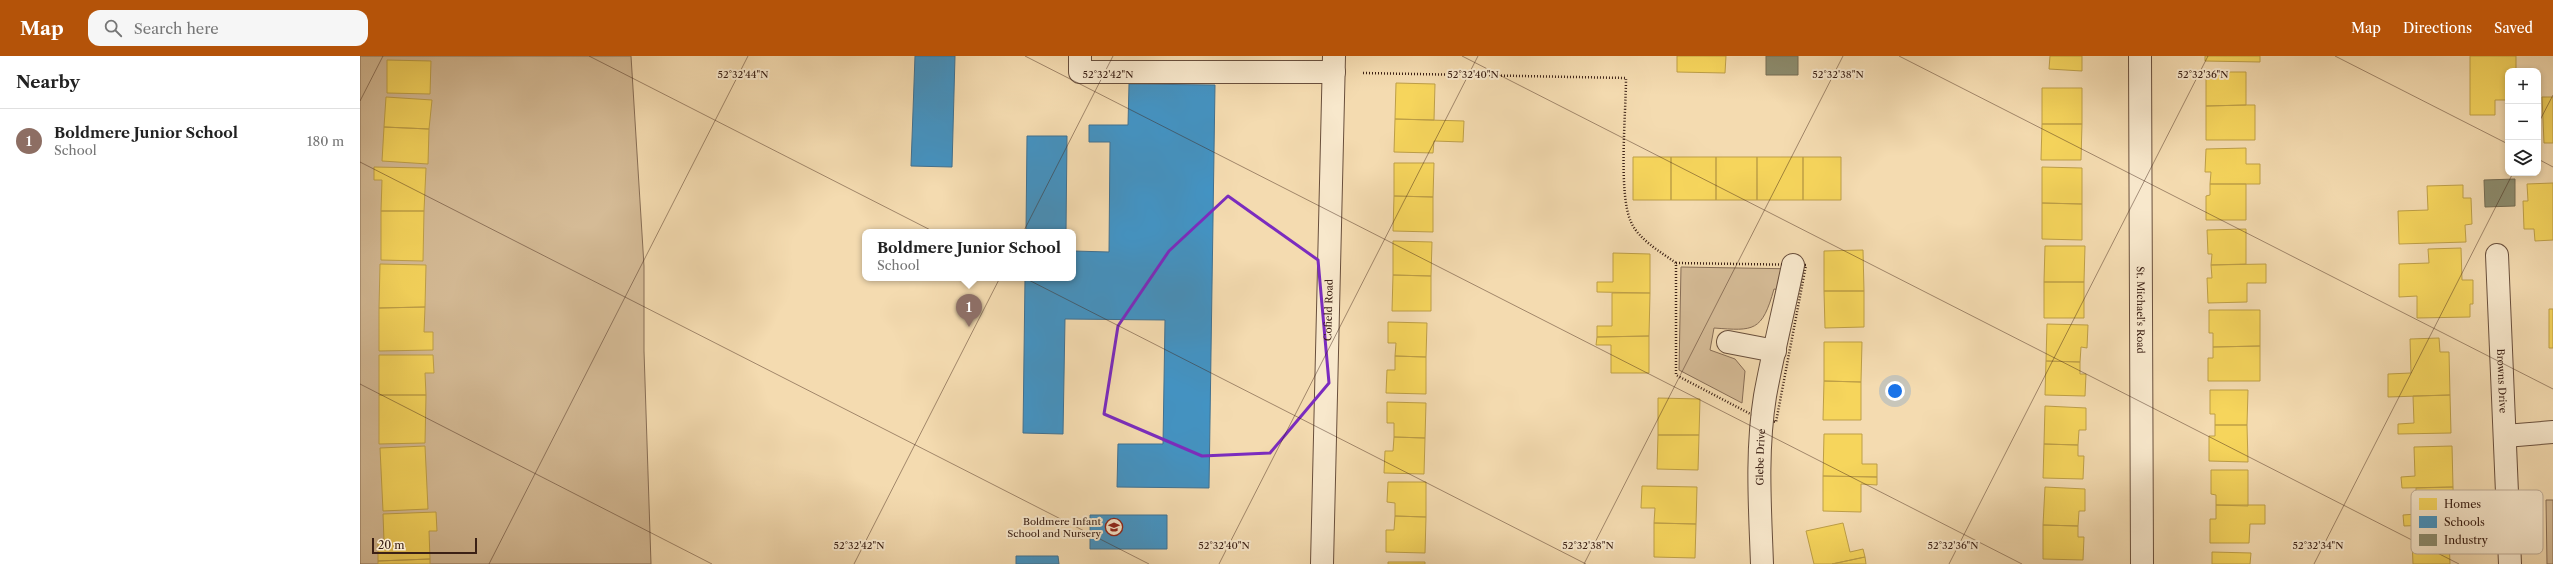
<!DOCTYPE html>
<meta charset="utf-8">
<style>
:root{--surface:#fff;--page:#f6f6f6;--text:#222;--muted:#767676;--line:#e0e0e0;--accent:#b45309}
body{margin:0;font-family:"Libre Caslon Text",serif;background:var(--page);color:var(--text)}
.controls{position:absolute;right:12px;top:12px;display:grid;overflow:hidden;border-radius:8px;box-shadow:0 2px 6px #0003}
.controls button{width:36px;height:36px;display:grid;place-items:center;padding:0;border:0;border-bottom:1px solid var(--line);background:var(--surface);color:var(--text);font:20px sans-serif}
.scale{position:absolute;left:12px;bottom:10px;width:105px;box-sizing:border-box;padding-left:4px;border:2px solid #3b2015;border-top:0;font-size:11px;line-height:14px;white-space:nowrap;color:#3b2015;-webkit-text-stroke:3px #f8e8cc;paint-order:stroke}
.you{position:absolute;left:1535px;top:335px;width:14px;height:14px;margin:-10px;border:3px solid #fff;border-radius:50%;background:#1a73e8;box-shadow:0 0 0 6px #1a73e833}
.badge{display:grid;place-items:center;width:26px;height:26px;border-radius:50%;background:var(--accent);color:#fff;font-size:13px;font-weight:700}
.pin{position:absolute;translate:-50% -33px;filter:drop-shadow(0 1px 2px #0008)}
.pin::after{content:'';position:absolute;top:21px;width:14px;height:12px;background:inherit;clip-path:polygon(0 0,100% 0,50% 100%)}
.popup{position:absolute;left:502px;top:173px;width:214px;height:52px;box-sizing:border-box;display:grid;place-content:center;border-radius:8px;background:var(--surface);filter:drop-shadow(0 1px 3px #0005);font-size:13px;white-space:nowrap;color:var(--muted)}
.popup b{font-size:15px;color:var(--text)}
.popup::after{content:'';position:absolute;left:50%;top:100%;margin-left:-8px;border:8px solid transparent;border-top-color:var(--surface)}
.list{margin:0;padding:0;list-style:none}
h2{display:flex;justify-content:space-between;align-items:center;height:52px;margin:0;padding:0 16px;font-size:17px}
h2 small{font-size:13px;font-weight:400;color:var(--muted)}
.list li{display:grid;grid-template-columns:26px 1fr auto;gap:12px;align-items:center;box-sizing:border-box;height:64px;padding:0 16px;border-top:1px solid var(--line)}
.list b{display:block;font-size:15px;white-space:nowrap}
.list p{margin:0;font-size:13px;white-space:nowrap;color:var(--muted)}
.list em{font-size:13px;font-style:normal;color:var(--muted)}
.icon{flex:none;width:22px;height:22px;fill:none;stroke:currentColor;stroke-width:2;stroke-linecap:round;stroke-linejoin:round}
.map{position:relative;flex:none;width:2193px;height:508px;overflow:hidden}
header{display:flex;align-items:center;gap:24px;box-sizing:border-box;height:56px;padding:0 20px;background:var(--accent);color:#fff}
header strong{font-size:19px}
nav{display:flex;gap:22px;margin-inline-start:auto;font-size:14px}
.search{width:280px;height:36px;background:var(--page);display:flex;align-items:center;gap:10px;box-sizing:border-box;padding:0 14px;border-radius:12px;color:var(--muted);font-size:15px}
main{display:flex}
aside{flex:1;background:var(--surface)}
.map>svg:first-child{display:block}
.green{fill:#d5bb96;stroke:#886e56}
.homes{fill:#f6d55c;stroke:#be9f47}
.schools{fill:#4393c3;stroke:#41708f}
.industry{fill:#8c8c6e;stroke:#746c53}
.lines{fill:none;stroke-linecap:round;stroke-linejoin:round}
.minor-casing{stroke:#694f3c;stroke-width:24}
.path{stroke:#3b2015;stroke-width:2.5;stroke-dasharray:1 2;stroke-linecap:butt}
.minor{stroke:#f8e8cc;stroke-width:22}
.marked{fill:none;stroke:#7b2cbf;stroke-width:3;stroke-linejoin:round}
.ticks{fill:none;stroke:#3b2015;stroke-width:1;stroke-opacity:0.45}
.labels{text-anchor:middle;stroke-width:4;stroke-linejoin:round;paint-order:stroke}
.street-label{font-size:10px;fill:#3b2015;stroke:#f8e8cc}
.poi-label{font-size:10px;fill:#3b2015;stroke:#f8e8cc;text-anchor:end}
.key{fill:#f8e8cc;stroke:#bfac95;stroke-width:1}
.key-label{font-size:11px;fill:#3b2015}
.ticks-label{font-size:10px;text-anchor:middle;fill:#3b2015;stroke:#f8e8cc;stroke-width:4;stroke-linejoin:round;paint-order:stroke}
</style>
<header>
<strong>Map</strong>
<div class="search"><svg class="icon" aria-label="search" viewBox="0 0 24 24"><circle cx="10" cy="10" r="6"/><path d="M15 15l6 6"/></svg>Search here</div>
<nav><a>Map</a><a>Directions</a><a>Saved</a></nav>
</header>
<main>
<aside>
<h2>Nearby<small></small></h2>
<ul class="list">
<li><span class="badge" style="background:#8d6e63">1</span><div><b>Boldmere Junior School</b><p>School</p></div><em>180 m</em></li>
</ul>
</aside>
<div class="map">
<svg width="2193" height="508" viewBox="0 0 2193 508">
<rect width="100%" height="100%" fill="#f4dbb0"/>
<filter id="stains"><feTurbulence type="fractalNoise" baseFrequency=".005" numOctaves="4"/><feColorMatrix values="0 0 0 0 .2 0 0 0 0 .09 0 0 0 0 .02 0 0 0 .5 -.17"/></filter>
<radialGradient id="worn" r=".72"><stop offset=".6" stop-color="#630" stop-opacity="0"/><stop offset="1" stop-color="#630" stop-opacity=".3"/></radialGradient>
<path class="green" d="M0 0H271L284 210V295L291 508H0Z
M1321 211 1439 213 1436 237 1414 233C1402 276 1394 275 1354 272L1350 294 1375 303 1385 315 1382 347 1319 314Z
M2186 444H2193V508H2187Z"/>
<path class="homes" d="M1317 0H1366L1365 17 1317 16Z
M1690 0H1722V15L1689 13Z
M1845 0H1900V6L1845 5Z
M2110 0H2156V15H2148V44H2135V59H2110Z
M27 4 71 5 70 38 27 37Z
M1846 16H1886V49L1846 50Z
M1036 27 1075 28 1074 64 1035 63Z
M1682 32H1722V68H1682Z
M26 41 72 44 69 73 24 71Z
M2182 41H2193V87H2184Z
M1886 49H1895V84H1846V50Z
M1035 63 1104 65 1103 86 1074 85 1073 97 1034 96Z
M1682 68H1722L1721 104H1681Z
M24 71 69 73 68 108 22 105Z
M1886 92V108H1900V128H1850L1851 116H1845L1846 93Z
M1273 101H1311V144H1273Z
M1311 101H1356V144H1311Z
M1356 101H1397V144H1356Z
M1397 101H1443V144H1397Z
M1443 101H1481V144H1443Z
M1034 107H1074L1073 141 1034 140Z
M14 111 66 112 64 155H21L22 124H14Z
M1682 111 1722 112V148L1682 147Z
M2193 127V184L2175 185 2174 173H2164L2163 145H2168L2167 128Z
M1850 128H1886V164H1846V140L1850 139Z
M2103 129V142H2111L2112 168 2105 169 2106 186 2039 188 2038 155 2068 154 2067 130Z
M1034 140 1073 141V176L1033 175Z
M1682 147 1722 148V184L1682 183Z
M21 155H64L63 205 21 204Z
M1886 173V208L1851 209 1852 198H1848L1847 174Z
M1033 185 1072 186 1071 220 1033 219Z
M1685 190H1725L1724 226H1684Z
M2101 192 2102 224H2113V248H2110V261L2057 262V240L2039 241V208L2069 207 2068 193Z
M1503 194 1504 235H1464V195Z
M1253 197 1290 198V237L1237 236V226H1253Z
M20 208 66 209 65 251 19 252Z
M1906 208V227H1887V246L1848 247 1847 222H1852L1851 209Z
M1033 219 1071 220V255H1032Z
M1684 226H1724V262H1684Z
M1464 235H1504V271L1465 272Z
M1252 237H1290L1289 280 1237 281V270H1252Z
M65 251 64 276H73V294L19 295V252Z
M2189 253H2193V292H2189Z
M1849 254H1900V290L1853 291V277H1849Z
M1028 266 1067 267 1066 301 1035 300 1036 287H1028Z
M1687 268 1728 269 1727 292 1721 291 1720 306 1686 305Z
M1289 280V317H1251V289H1236L1237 281Z
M2079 282 2080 296H2089L2090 339 2028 341V318L2051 317 2050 283Z
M1464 286H1502L1501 326 1464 325Z
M1900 290V325H1848V302H1853V291Z
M19 299H73L74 317H65L66 339H19Z
M1035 300 1066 301V338L1026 337 1027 314H1035Z
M1686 305 1720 306V318H1726L1725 340 1685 339Z
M1464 325 1501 326V364H1463Z
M1850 334H1888L1887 369H1855V358H1850Z
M19 339H66L65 387 19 388Z
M2090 339 2091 377 2038 378V368L2054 367 2053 340Z
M1298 342 1340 343 1339 379H1298Z
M1027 346 1066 347 1065 382 1034 381V367H1027Z
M1685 350 1726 352V374H1719L1718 389 1684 388Z
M1855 369H1887L1888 406 1849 405V380H1855Z
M1464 378H1502V408H1517V421L1463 420Z
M1298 379H1339L1338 414 1297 413Z
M1034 381 1065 382 1064 418 1024 417 1025 395H1033Z
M1684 388 1718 389V400H1724L1723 423 1683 422Z
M65 390 68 453 23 455 20 392Z
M2092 390 2093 431 2042 432 2041 421 2055 420 2054 391Z
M1851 414H1888V450L1856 449V439L1851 438Z
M1463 420 1517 421V429L1501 428V456L1463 455Z
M1028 426H1066V461L1035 460V447L1027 446Z
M1282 430 1337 431 1336 468 1294 467 1295 452H1281Z
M1685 431 1725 433V455H1719L1718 470 1683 469Z
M2093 431 2094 468 2044 470 2043 459 2057 458 2056 432Z
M1856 449H1905V468H1890L1889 487H1850V463H1856Z
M76 456 77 475H69L70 503 18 505V485H24L23 458Z
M1035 460 1066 461 1065 497 1026 496V474H1034Z
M1294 467 1336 468 1335 502 1294 501Z
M1483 467 1490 496 1503 493 1505 501 1472 508H1454L1446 475Z
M1683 469 1718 470V481H1724L1723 504 1683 503Z
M2089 482 2090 508H2053L2052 483Z
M1852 496 1891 497 1890 508H1852Z
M1505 501 1506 508H1472Z
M70 503V508H18V505Z
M1028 506H1065V508H1028Z"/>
<path class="schools" d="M555 0H595L592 111 551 110Z
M769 28 855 29 849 432 757 431 758 388H803L805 264 705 263 703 378 663 377 665 222H713V195L749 196 750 86H729V69H768Z
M667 80H707L706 176H666Z
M730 459H807V493H730Z
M656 500H698L699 508H656Z"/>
<path class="industry" d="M1406 0H1438V19H1406Z
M2155 123V150L2125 151 2124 124Z"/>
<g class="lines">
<defs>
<g id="minor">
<path d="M720 0V16H974"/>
<path id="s1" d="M1780 0 1782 508"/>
<path id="s2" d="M2137 199 2150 508"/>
<path d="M1368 286 1415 295"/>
<path d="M2145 380 2193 376"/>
<path id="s3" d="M962 508 974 0"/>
<path id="s4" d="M1402 508C1400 452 1396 396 1405 340 1413 296 1424 253 1433 209"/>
</g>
</defs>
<use href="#minor" class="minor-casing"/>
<path class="path" d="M1003 17 1266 22C1266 57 1258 138 1271 166 1279 184 1301 196 1316 207
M1316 207 1446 209 1416 366 1402 364 1316 319Z"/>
<use href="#minor" class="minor"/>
</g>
<path class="marked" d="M868 140 958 204 969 327 910 397 842 400 744 358 758 270 809 195Z"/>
<path class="ticks" d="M229 0 1226 508M665 0 1662 508M1102 0 2099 508M1539 0 2193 333M1975 0 2148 88M0 45 23 0M2178 68 2193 39M2178 103 2193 111M0 106 789 508M0 328 352 508M129 508 388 0M494 508 753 0M859 508 1118 0M1224 508 1483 0M1589 508 1848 0M1954 508 2153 117"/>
<defs>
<symbol id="school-ring" viewBox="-11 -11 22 22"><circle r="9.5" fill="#f8e8cc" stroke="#8f2418" stroke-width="1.5"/><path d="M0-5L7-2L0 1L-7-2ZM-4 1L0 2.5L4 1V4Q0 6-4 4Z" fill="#8f2418"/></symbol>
</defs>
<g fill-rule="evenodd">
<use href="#school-ring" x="744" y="461" width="20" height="20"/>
</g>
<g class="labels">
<g class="street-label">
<text dy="4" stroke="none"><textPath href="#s3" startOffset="254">Cofield Road</textPath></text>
<text dy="4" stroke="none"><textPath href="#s1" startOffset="254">St. Michael's Road</textPath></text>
<text dy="4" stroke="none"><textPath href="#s2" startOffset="126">Browns Drive</textPath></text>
<text dy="4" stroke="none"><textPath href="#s4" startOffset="107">Glebe Drive</textPath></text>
</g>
<g class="poi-label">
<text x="741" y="469">Boldmere Infant<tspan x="741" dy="12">School and Nursery</tspan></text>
</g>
</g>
<rect x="2051" y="434" width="132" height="64" rx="6" class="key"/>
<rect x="2059" y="442" width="18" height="12" fill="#f6d55c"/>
<rect x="2059" y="460" width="18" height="12" fill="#4393c3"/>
<rect x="2059" y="478" width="18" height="12" fill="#8c8c6e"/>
<g class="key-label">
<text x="2084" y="452">Homes</text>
<text x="2084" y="470">Schools</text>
<text x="2084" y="488">Industry</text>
</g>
<g class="ticks-label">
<text x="383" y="22">52°32'44"N</text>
<text x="748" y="22">52°32'42"N</text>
<text x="1113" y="22">52°32'40"N</text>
<text x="1478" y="22">52°32'38"N</text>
<text x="1843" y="22">52°32'36"N</text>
<text x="499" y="493">52°32'42"N</text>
<text x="864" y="493">52°32'40"N</text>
<text x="1228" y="493">52°32'38"N</text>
<text x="1593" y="493">52°32'36"N</text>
<text x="1958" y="493">52°32'34"N</text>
</g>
<rect width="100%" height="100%" filter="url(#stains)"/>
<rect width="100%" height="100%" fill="url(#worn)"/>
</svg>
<div class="controls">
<button>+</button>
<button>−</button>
<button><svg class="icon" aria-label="layers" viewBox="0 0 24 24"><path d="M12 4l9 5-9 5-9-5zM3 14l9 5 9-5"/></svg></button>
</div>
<div class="scale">20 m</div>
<div class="you"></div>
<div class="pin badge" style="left:609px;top:271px;background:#8d6e63">1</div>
<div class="popup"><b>Boldmere Junior School</b>School</div>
</div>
</main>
